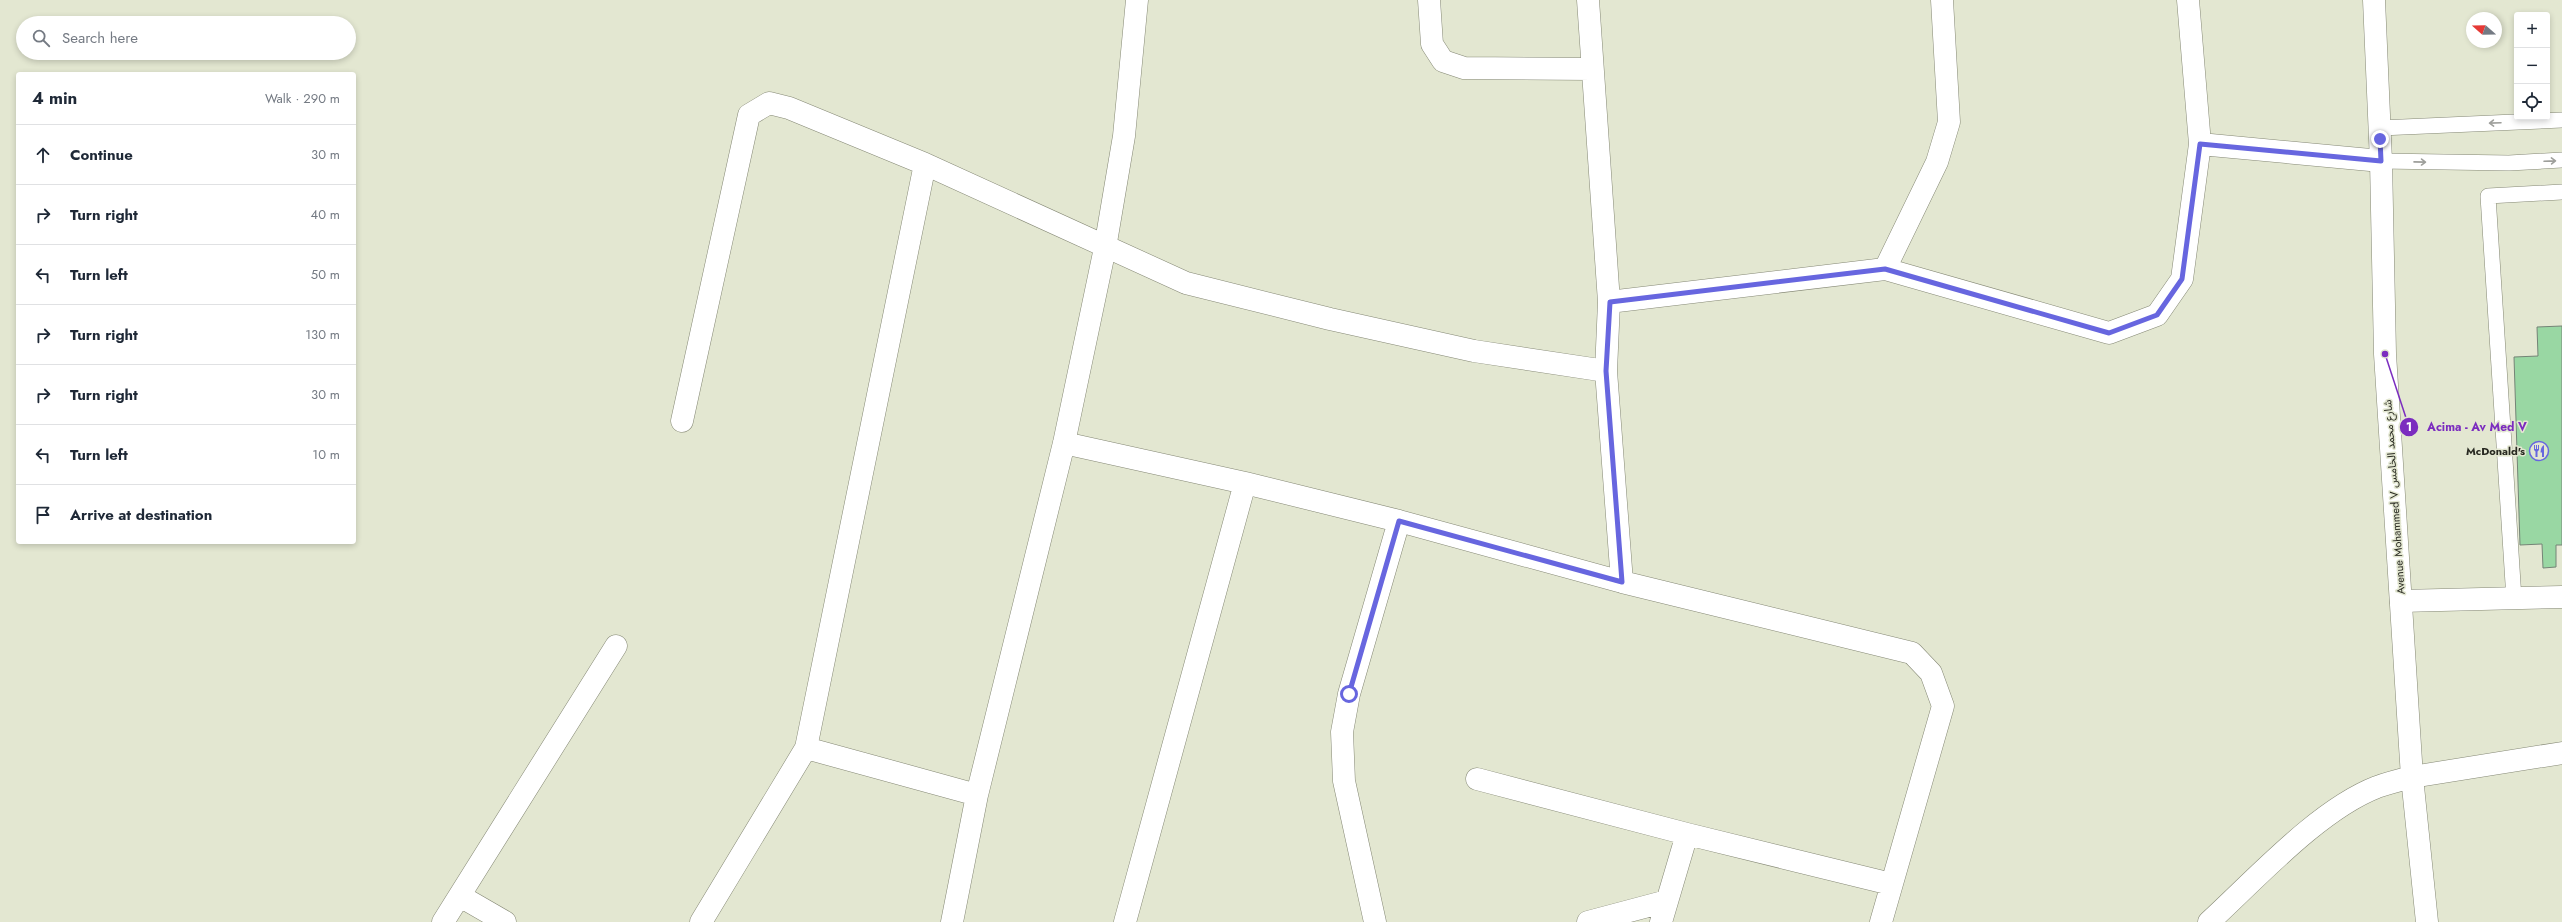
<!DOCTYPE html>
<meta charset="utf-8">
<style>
:root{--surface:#fff;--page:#f2f2f3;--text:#1f2937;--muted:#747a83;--line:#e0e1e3}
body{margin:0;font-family:Jost,"Noto Sans Arabic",sans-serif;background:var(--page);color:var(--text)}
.controls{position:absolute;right:12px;top:12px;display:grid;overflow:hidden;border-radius:4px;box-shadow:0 2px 6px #0003}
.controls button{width:36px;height:36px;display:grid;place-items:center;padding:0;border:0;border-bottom:1px solid var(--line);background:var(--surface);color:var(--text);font:20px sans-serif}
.compass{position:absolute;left:2466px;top:12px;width:36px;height:36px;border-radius:50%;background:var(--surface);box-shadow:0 2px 6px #0003;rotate:290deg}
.stop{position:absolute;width:12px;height:12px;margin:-9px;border:3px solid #6766df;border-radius:50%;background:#fff}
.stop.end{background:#6766df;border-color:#fff;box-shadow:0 1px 4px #0008}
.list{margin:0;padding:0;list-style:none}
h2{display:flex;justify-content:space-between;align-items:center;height:52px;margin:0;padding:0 16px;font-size:17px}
h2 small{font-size:13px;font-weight:400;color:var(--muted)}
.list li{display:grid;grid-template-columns:26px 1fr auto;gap:12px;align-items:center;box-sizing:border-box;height:60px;padding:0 16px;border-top:1px solid var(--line)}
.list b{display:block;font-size:15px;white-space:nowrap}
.list em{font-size:13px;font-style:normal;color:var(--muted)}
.icon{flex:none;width:22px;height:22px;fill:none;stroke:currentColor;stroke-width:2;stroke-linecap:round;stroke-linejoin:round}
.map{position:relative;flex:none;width:2562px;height:922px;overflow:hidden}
.search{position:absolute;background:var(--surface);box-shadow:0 2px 6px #0003;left:16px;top:16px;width:340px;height:44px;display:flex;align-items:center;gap:10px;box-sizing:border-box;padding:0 14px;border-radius:22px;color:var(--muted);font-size:15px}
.panel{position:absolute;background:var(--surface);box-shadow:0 2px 6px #0003;left:16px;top:72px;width:340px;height:472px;border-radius:4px}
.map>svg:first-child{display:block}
.building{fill:#99d7a3;stroke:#748476}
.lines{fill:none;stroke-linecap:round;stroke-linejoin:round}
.lane-casing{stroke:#858875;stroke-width:16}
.street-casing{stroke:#858875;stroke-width:23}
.secondary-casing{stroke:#858875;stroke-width:23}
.lane{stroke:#fff;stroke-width:15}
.street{stroke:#fff;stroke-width:22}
.secondary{stroke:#fff;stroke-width:22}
.oneway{stroke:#9e9f9b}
.route{stroke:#6766df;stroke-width:5}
.labels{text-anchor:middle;stroke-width:3;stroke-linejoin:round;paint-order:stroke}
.poi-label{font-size:11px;font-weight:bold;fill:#282921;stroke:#e3e7d1;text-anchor:end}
.street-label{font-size:11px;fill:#282921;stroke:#e3e7d1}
.leader{fill:none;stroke:#7b2cbf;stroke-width:1.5}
.callout-dot{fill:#7b2cbf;stroke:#e3e7d1;stroke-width:1.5}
.mark-label{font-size:12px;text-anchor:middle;font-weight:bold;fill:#fff}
.callout-label{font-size:12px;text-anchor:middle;font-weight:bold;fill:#7b2cbf;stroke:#e3e7d1;stroke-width:3;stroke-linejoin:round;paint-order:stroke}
</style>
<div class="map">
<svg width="2562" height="922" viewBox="0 0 2562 922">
<rect width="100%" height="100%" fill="#e3e7d1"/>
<path class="building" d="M2562 326V545H2556V567L2543 568 2542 544 2520 545 2514 357 2538 356 2537 327Z"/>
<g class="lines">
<defs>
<path id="lane" d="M2380 128 2562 120
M2381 161 2509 163 2562 160
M2514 599 2488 196 2562 192"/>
<path id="street" d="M1429 0 1432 44 1443 61 1464 68 1592 69
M1588 0 1609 302 1606 371 1622 582
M2188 0 2200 144 2381 161
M1885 269 2109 333 2157 315 2182 279 2200 144
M1609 302 1885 269 1937 162 1949 122 1942 0
M682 421 749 115 769 103 789 108 925 164 1186 283 1330 319 1474 351 1606 371
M1064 443 1245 483 1399 521 1622 582 1912 653 1931 673 1943 706 1881 922
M2401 601 2562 597
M806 748 977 795
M2412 777 2562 753
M1477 779 1687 834 1891 884
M460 896 505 922
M443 922 616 646
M701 922 806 748 925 164
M952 922 977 795 1064 443 1105 248 1124 136 1137 0
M1125 922 1245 483
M1375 922 1344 781 1342 732 1349 694 1399 521
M1588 922 1667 901
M1661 922 1687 834"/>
<path id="secondary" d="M2374 0 2381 161 2385 354 2412 777 2427 922
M2209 922C2256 879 2318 810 2377 787 2388 783 2400 780 2412 777"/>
</defs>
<use href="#lane" class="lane-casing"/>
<use href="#street" class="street-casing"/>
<use href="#secondary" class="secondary-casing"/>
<use href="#lane" class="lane"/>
<use href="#street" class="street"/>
<use href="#secondary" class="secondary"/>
</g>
<defs><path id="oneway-shaft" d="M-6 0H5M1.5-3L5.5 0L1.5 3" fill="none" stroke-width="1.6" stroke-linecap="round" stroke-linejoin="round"/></defs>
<g class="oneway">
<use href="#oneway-shaft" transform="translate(2495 123) rotate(178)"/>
<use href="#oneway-shaft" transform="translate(2550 161) rotate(-2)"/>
<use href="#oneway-shaft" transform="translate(2420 162) rotate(1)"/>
</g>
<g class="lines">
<path class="route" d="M1349 694 1399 521 1622 582 1606 371 1610 302 1885 269 2109 333 2157 315 2182 279 2200 144 2381 161 2380 139"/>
</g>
<defs>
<symbol id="restaurant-ring" viewBox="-11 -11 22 22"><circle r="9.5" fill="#e3e7d1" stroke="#6766df" stroke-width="1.5"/><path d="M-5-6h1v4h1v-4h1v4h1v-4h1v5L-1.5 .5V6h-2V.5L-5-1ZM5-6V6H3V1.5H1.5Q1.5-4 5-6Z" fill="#6766df"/></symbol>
</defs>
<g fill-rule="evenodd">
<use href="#restaurant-ring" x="2528" y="440" width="22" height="22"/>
</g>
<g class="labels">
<g class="poi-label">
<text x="2525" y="455">McDonald's</text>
</g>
<g class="street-label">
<text transform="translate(2394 497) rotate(-94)" y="4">Avenue Mohammed V شارع محمد الخامس</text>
</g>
</g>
<path class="leader" d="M2385 354L2409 427"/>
<g class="callout-dot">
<circle cx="2385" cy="354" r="4"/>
<circle cx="2409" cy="427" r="10"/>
</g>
<g class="mark-label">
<text x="2409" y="431">1</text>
</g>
<g class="callout-label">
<text x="2477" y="431">Acima - Av Med V</text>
</g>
</svg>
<div class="controls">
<button>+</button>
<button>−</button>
<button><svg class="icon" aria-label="locate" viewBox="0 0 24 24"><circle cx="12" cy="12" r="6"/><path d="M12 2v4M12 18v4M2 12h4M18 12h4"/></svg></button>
</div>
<svg class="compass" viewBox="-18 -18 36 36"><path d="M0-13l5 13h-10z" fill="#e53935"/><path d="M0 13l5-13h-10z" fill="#747a83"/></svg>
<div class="stop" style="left:1349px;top:694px"></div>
<div class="stop end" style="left:2380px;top:139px"></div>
<div class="search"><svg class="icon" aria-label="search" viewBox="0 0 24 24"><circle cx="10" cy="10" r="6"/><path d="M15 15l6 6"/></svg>Search here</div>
<section class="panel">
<h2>4 min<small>Walk · 290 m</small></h2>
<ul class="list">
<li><svg class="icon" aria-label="ahead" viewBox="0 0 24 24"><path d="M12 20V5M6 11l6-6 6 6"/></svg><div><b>Continue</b></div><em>30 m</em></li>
<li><svg class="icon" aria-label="right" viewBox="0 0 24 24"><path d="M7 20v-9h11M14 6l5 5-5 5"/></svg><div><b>Turn right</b></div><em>40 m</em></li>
<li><svg class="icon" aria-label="left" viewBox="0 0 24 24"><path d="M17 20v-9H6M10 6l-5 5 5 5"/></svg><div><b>Turn left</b></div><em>50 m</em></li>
<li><svg class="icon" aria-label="right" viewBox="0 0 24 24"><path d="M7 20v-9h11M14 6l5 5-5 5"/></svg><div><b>Turn right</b></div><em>130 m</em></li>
<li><svg class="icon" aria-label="right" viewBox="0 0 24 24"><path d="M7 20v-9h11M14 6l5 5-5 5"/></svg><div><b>Turn right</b></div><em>30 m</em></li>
<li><svg class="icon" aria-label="left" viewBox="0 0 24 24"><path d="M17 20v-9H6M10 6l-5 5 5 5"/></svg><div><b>Turn left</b></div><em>10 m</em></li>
<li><svg class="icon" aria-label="arrive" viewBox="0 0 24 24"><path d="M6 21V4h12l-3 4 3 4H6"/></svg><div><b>Arrive at destination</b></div></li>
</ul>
</section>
</div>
